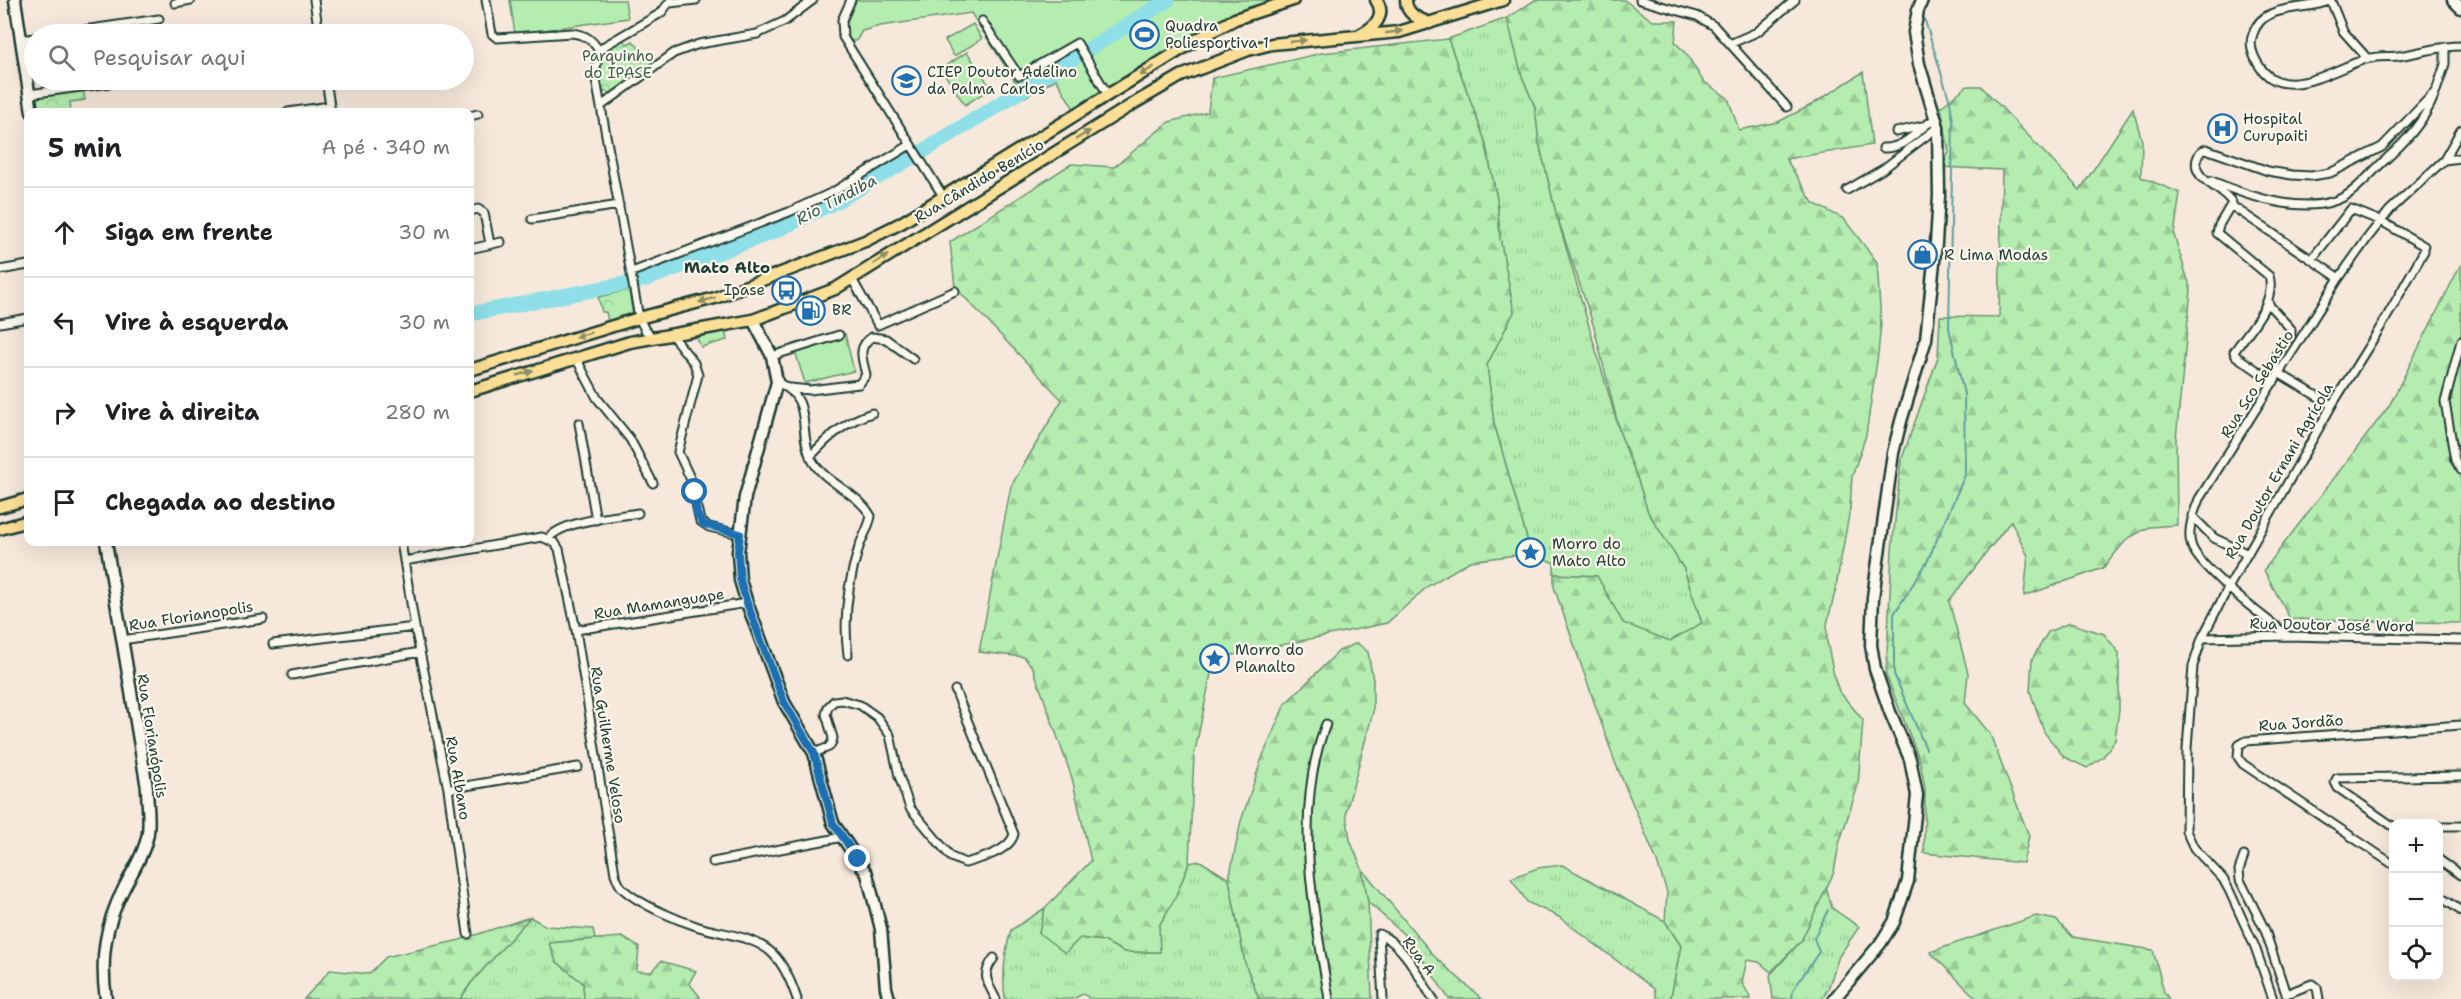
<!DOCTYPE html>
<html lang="pt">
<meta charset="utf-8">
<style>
:root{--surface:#fff;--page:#f2f2f2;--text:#202124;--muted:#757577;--line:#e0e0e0}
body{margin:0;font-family:"Shantell Sans",sans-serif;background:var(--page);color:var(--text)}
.controls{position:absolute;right:18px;bottom:18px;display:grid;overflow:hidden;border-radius:12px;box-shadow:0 6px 24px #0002}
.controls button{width:54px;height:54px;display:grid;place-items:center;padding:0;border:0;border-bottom:2px solid var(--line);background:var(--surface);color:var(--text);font:30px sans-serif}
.stop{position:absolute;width:18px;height:18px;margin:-14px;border:4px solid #1f6fb2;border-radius:50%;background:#fff}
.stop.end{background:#1f6fb2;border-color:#fff;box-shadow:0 2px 6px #0008}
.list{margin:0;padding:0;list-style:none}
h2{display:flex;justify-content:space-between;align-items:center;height:78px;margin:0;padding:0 24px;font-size:26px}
h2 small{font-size:20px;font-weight:400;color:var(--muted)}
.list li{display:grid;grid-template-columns:39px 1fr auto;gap:18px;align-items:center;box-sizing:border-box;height:90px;padding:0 24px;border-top:2px solid var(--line)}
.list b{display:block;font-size:22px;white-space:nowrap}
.list em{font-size:20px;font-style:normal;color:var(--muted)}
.icon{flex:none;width:33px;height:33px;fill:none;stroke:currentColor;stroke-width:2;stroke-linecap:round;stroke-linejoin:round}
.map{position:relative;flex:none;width:2461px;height:999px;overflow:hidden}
.search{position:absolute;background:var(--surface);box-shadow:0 6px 24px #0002;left:24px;top:24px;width:450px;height:66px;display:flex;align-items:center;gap:15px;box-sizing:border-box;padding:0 21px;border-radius:33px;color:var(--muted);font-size:22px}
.panel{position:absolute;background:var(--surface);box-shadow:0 6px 24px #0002;left:24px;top:108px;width:450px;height:438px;border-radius:12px}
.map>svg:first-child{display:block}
.grass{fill:url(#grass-tufts);stroke:#6a9572;stroke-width:1.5}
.forest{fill:url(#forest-firs);stroke:#6a9572;stroke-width:1.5}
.park{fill:url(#park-crowns);stroke:#6a9572;stroke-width:1.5}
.pitch{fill:#b5edb0;stroke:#6a9572;stroke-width:1.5}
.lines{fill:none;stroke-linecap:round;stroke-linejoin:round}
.stream{stroke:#629ea0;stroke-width:2}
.river{stroke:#8edfe8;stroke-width:15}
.street-casing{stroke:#1f3d34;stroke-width:11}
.secondary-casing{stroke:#1f3d34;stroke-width:15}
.primary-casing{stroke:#1f3d34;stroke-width:15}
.street{stroke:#fbf7ec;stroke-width:7}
.secondary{stroke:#fbf7ec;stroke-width:10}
.primary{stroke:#fbdf96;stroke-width:10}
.oneway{fill:#8d8e65}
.route{stroke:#1f6fb2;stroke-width:8}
.labels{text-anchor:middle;stroke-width:4.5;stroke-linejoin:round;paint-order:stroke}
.poi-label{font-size:15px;fill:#1f3d34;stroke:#fbf7ec;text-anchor:start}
.park-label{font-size:15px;fill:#3d604d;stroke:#fbf7ec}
.street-label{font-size:15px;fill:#1f3d34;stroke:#fbf7ec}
.water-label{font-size:16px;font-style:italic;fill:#355d58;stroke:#fbf7ec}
.neighbourhood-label{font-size:16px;font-weight:bold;fill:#1f3d34;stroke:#fbf7ec}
</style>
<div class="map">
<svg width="2461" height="999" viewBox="0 0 2461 999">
<defs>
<pattern id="grass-tufts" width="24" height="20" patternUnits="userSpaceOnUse" patternTransform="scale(1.5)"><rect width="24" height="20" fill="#b5edb0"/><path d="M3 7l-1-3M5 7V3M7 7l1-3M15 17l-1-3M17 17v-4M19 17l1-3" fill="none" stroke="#9bcc98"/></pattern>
<pattern id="forest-firs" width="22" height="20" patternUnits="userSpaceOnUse" patternTransform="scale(1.5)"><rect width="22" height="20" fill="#b5edb0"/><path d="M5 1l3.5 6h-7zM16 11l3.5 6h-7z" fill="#9bcc98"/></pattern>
<pattern id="park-crowns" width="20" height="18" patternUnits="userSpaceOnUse" patternTransform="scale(1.5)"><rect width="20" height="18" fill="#b5edb0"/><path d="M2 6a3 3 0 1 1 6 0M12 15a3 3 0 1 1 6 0" fill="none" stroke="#9bcc98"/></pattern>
</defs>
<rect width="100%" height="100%" fill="#f6e8db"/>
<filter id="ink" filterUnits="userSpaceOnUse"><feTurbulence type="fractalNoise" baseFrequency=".0167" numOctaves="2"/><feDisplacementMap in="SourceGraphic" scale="12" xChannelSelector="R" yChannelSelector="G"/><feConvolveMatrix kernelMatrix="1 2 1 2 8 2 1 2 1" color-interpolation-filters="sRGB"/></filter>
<g filter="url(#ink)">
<path class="grass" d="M1507 18 1522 76 1535 107 1539 142 1556 213 1620 433 1637 477 1648 512 1684 569 1702 623 1670 642 1623 623 1597 576 1554 574V563L1531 553 1494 423 1487 365 1514 312 1500 238 1497 199 1485 141 1448 39Z
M1200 861 1229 879 1245 963 1259 999H1090L1083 994 1073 999H1005C1002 974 1004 954 1011 930L1045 908 1039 933 1104 941 1124 952H1159V926L1176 896 1189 863Z
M1562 865 1665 921 1681 946 1671 997 1675 999H1657L1654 989 1559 917 1527 902 1511 878 1538 868Z
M1362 869 1435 957 1482 999H1449L1409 939 1368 902Z
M1826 887 1832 908 1859 927 1839 956 1828 989 1822 999H1773L1770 975 1801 941Z
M530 917 546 926 593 929 595 939 549 943 556 961 583 983 584 999H460L471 983Z"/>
<path class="forest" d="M1535 0H1624L1653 21H1677L1675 42 1687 55 1703 81 1728 98 1739 130 1778 122 1813 104 1863 72 1872 145 1786 159 1813 203 1844 219 1877 262 1881 323 1878 354 1866 435 1852 477 1850 509 1835 592 1827 624V642L1835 680 1839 691 1863 720 1858 785 1839 844 1834 872 1801 941 1771 972 1759 962 1747 960 1742 982 1751 999H1675L1671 997 1681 946 1665 921 1667 892 1656 859 1615 762 1554 587V574L1597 576 1623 623 1670 641 1702 623 1684 569 1648 512 1637 477 1620 433 1594 327 1556 213 1539 142 1535 107 1522 76 1507 18Z
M1448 39 1485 141 1497 199 1500 238 1514 312 1487 365 1494 423 1531 553 1470 561 1428 586 1387 623 1214 659 1194 756 1189 863 1176 896 1159 926 1160 952H1124L1104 941 1080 938 1065 953 1039 933 1045 908 1091 861 1072 778 1033 668 1024 657 979 652 1011 486 1062 400 955 287 950 242 1071 164 1114 167 1169 122 1208 112 1212 78 1322 53Z
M1967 86H1981L2080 190 2133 109 2142 141 2141 177 2180 193 2174 235 2191 290 2176 439 2177 525 2149 527 2127 539 2103 568 2024 596 2028 556 2011 521 1949 601 1968 673 1965 703 1990 734 2029 836 2023 863 1924 853 1925 789 1920 761 1886 675 1892 550 1901 461 1938 357 1940 316 1999 317 2002 170 1942 167 1949 152 1941 107Z
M2461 264V623L2290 619 2264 570 2389 406Z
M2069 623 2104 634 2119 653V709L2115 740 2103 757 2087 768 2064 757 2044 732 2030 691 2032 659 2048 632Z
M1357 643 1368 652 1373 680V712L1346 812 1350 840 1362 869 1368 902 1372 999H1259L1245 963 1229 879 1241 821 1262 758 1285 704 1339 651Z
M2036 916 2056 920 2073 937 2153 950 2164 992 2169 999H1977L1930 952Z
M530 917 471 983 460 999H304L330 970 369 974 386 957 460 940Z
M622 937 639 947 637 971 651 972 661 961 696 971 689 983 700 997 695 999H584L583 983 556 961 549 943Z"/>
<path class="park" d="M620 36 627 44 633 41 655 67 618 91 612 93 601 91 595 70 599 51Z
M83 87 85 100 70 102 71 112H32L30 97Z
M629 290 633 316 608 321 606 312H602L598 297Z
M725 331 727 340 701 347 696 336Z"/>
<path class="pitch" d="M510 0H625L628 18 515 34Z
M856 0H1288L1220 23 1140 67 1074 109 1056 79 1025 97 971 13 880 26 862 31 856 41H851L844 29Z
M973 24 982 39 954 56 945 40Z
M967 52 991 88 965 105 941 69Z
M845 334 854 371 805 383 795 351Z"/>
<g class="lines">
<path class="stream" d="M1922 11 1950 102 1953 121 1949 328 1964 394 1965 475 1927 562 1894 614V674L1926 749
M1792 999 1793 990 1819 952 1814 938 1828 910"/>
<path class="river" d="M470 314 644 280 773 232 837 201 930 147 1168 0"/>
<defs>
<path id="street" d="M314 0 319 34
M486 0 492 34 497 38 572 33C586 35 592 39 599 51
M851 0 842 20 843 37 943 196
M1640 0 1697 16 1714 26 1787 107
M2331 0C2307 12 2263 1 2253 34 2250 41 2251 49 2254 56 2277 110 2331 69 2366 59 2376 56 2388 57 2398 56 2419 53 2440 46 2461 46
M2331 1 2343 31 2367 58
M175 3 191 0
M670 3 696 0
M982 21 1019 76 1077 43 1108 95
M56 34 159 19
M21 40 34 38
M1732 43 1757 32 1795 0
M326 80 331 112
M29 94 133 80
M601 106 674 53 699 44 757 34 785 21 813 0
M288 112 330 106
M470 116 478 114
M1896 132 1922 126
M1883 148C1905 149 1918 129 1936 118
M2444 160 2461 130
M2212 181C2249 197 2314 219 2350 193 2362 184 2373 171 2384 161 2405 142 2424 122 2434 96
M1847 190 1883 169 1938 127
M2232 206 2339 278
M470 211 478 209 484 213 490 244
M532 219 619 205
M470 249 501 242
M0 270 28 265
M632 272 789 212 833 192 910 145
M852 279 878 325 955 291
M2268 300 2270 306 2291 329V333L2275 356 2274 364 2280 374 2332 405
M0 323 28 318
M671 334 694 363 698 375 678 452 691 480 700 521 709 527 739 534
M652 337 645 330 639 318 595 74 599 51 606 45 661 13 671 0
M2461 341 2445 402 2455 460 2461 470
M772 356 839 335
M576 358 597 398 630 439 653 483
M777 382C815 399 797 430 811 458 824 484 856 490 871 516 869 527 863 536 859 547 848 582 843 618 848 655
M2274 382 2236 356 2234 352C2248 331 2277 302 2269 276L2217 233 2219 225 2232 203C2224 187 2191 181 2197 159 2199 153 2200 151 2206 149L2268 171 2292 175 2311 176 2330 173 2382 147 2436 91 2445 64V47
M790 388 810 390 859 384 866 375C863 360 856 347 872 337L886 339 913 359
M579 423 596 520
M810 457C828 437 846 421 872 413
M2192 516 2214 538 2248 554
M548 539C563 520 615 517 638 513
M401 542 415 627 448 789 468 934
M404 561 542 537 555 543 559 549 576 630 615 874C617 880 619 886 624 890 641 905 677 920 699 927 722 934 755 936 773 954 785 966 792 984 797 999
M576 630 747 603
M2288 636C2267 619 2197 568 2191 544 2187 529 2194 512 2199 499L2339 278 2369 236 2390 210 2444 160 2461 158
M2202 638 2288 636 2461 640
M122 640 263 619
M273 644 415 627
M292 675 420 652
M1326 724C1292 813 1314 909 1329 999
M814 753 829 747 832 742 833 738 826 714 828 707 834 701 842 700 860 705 877 717 890 735 899 776 910 808 951 857 965 863C980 859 1010 851 1014 834L955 690
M448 789 578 767
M2438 826H2461
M2394 827 2338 788 2335 782 2337 778 2461 776
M2244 856 2239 870 2240 880 2265 930 2286 994 2312 984 2317 988 2319 999
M2438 859 2461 875
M713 862 843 837
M2394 865 2243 764 2238 757 2239 745 2246 741 2461 725
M2438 895 2461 911
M994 958C981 975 987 982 996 999
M1383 999 1379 934C1404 944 1419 977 1433 999
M2273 999 2255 947 2229 890 2223 879 2194 848 2186 831 2187 749 2193 666 2202 638 2228 588 2332 405 2385 320 2424 251V246L2381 221 2351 209 2312 259"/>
<path id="secondary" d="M15 0 32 112
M2453 0 2461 8
M753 320 772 356 777 382 745 497 738 552 740 580 747 603 784 702 814 753 833 823 867 874 881 929 886 988 889 999
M106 542 147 788C147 804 151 823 147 838 143 856 132 872 124 888 105 924 100 959 106 999
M1834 999 1880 944 1894 922 1908 881 1917 795 1910 759 1890 712 1875 669 1871 645 1873 597 1893 453 1901 421 1926 339 1936 243 1939 196 1938 127 1919 64 1914 32 1918 10 1922 0"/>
<path id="primary" d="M1406 0C1406 14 1418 19 1430 23
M1361 34C1374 28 1387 15 1376 0
M470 370 639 318 715 298 865 241 901 223 1198 39 1235 19 1293 0
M470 391 630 342 753 320 835 289 1138 101 1181 76 1248 50 1272 44 1399 32 1503 0
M0 507 28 499
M0 529 28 521"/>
</defs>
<use href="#street" class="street-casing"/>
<use href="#secondary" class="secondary-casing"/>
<use href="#primary" class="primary-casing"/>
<use href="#street" class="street"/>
<use href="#secondary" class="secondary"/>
<use href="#primary" class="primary"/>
</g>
<defs><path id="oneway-solid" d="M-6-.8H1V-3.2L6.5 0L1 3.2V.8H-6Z" transform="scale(1.5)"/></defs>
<g class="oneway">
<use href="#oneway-solid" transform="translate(1394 32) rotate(-8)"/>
<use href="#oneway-solid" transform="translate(1298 41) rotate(-6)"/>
<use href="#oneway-solid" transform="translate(1147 71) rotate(148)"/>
<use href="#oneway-solid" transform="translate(1083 135) rotate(-31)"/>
<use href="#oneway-solid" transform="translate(881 259) rotate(-34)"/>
<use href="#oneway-solid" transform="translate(707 300) rotate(164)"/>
<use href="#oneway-solid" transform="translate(583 335) rotate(163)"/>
<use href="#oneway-solid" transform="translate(525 373) rotate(-17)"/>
</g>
</g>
<g class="lines" filter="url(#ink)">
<path class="route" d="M695 492 697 514 703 524 740 534 738 552 740 580 747 603 784 702 814 753 833 823 858 859"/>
</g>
<defs>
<symbol id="stadium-ring" viewBox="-11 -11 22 22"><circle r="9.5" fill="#fbf7ec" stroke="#1f6fb2" stroke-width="1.5"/><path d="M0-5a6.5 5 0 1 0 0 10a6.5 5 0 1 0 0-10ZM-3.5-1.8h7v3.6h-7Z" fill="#1f6fb2"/></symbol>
<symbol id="school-ring" viewBox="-11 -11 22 22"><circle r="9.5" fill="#fbf7ec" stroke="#1f6fb2" stroke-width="1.5"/><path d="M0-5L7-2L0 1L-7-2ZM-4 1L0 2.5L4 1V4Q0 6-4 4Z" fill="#1f6fb2"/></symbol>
<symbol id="hospital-ring" viewBox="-11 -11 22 22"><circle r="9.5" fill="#fbf7ec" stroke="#1f6fb2" stroke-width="1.5"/><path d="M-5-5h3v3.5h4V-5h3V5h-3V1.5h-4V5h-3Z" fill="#1f6fb2"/></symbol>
<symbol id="shop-ring" viewBox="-11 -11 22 22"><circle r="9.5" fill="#fbf7ec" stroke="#1f6fb2" stroke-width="1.5"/><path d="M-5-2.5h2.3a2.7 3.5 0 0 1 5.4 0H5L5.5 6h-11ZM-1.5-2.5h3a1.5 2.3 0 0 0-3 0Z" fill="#1f6fb2"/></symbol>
<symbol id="bus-ring" viewBox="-11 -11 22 22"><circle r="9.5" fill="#fbf7ec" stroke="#1f6fb2" stroke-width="1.5"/><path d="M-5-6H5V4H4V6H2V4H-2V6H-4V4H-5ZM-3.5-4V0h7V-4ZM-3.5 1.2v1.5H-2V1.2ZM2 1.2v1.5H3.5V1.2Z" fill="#1f6fb2"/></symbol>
<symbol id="fuel-ring" viewBox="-11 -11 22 22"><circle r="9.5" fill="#fbf7ec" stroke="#1f6fb2" stroke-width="1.5"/><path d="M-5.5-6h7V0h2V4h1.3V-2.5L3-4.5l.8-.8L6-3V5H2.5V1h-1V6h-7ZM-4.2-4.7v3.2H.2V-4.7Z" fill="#1f6fb2"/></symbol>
<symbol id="sight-ring" viewBox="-11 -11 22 22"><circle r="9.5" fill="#fbf7ec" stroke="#1f6fb2" stroke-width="1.5"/><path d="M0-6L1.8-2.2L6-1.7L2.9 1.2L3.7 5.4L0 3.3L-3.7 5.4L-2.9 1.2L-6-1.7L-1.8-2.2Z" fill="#1f6fb2"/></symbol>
</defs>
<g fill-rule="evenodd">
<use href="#stadium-ring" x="1128" y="18" width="33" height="33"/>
<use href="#school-ring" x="890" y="64" width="33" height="33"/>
<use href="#hospital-ring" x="2206" y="112" width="33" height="33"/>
<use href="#shop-ring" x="1906" y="238" width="33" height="33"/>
<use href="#bus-ring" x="770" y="274" width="33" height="33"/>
<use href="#fuel-ring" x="794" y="294" width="33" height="33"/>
<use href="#sight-ring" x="1514" y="536" width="33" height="33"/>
<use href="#sight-ring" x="1198" y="642" width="33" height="33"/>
</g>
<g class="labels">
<g class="poi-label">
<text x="1165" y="31">Quadra<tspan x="1165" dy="17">Poliesportiva 1</tspan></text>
<text x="927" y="77">CIEP Doutor Adelino<tspan x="927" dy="17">da Palma Carlos</tspan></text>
<text x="2243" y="124">Hospital<tspan x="2243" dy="17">Curupaiti</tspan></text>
<text x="1944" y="260">R Lima Modas</text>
<text x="765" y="295" text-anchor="end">Ipase</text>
<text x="832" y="315">BR</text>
<text x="1552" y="549">Morro do<tspan x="1552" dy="17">Mato Alto</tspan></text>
<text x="1235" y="655">Morro do<tspan x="1235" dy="17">Planalto</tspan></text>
</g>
<g class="park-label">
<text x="618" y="61">Parquinho<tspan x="618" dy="17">do IPASE</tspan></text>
</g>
<g class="street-label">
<text transform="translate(979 181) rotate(-31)" y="5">Rua Cândido Benício</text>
<text transform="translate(2257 384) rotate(-58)" y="5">Rua Sco Sebastio</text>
<text transform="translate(2279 471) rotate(-60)" y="5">Rua Doutor Ernani Agrícola</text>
<text transform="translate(659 604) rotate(-9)" y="5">Rua Mamanguape</text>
<text transform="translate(191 616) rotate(-9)" y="5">Rua Florianopolis</text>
<text transform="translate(2332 625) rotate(1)" y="5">Rua Doutor José Word</text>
<text transform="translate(2301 723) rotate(-4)" y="5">Rua Jordão</text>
<text transform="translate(152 736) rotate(81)" y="5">Rua Florianópolis</text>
<text transform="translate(608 745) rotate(81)" y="5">Rua Guilherme Veloso</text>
<text transform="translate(458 778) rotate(80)" y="5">Rua Albano</text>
<text transform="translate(1419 956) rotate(54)" y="5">Rua A</text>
</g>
<g class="water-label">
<text transform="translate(836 199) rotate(-28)" y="6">Rio Tindiba</text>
</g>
<g class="neighbourhood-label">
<text x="727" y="273">Mato Alto</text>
</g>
</g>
</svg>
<div class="controls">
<button>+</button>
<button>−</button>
<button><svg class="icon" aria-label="locate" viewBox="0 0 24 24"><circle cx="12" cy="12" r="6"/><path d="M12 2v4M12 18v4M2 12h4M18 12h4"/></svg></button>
</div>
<div class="stop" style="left:695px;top:492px"></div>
<div class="stop end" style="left:858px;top:859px"></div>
<div class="search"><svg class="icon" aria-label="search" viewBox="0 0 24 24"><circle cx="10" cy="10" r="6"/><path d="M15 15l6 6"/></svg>Pesquisar aqui</div>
<section class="panel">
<h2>5 min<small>A pé · 340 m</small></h2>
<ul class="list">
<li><svg class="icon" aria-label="ahead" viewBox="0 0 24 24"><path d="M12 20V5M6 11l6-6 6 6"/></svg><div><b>Siga em frente</b></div><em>30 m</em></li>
<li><svg class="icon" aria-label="left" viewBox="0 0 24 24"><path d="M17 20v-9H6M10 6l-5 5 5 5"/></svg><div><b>Vire à esquerda</b></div><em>30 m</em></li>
<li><svg class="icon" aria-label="right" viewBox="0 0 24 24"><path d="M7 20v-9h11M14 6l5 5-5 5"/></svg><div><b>Vire à direita</b></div><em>280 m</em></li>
<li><svg class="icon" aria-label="arrive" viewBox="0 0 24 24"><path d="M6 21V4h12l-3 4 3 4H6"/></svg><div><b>Chegada ao destino</b></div></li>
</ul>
</section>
</div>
